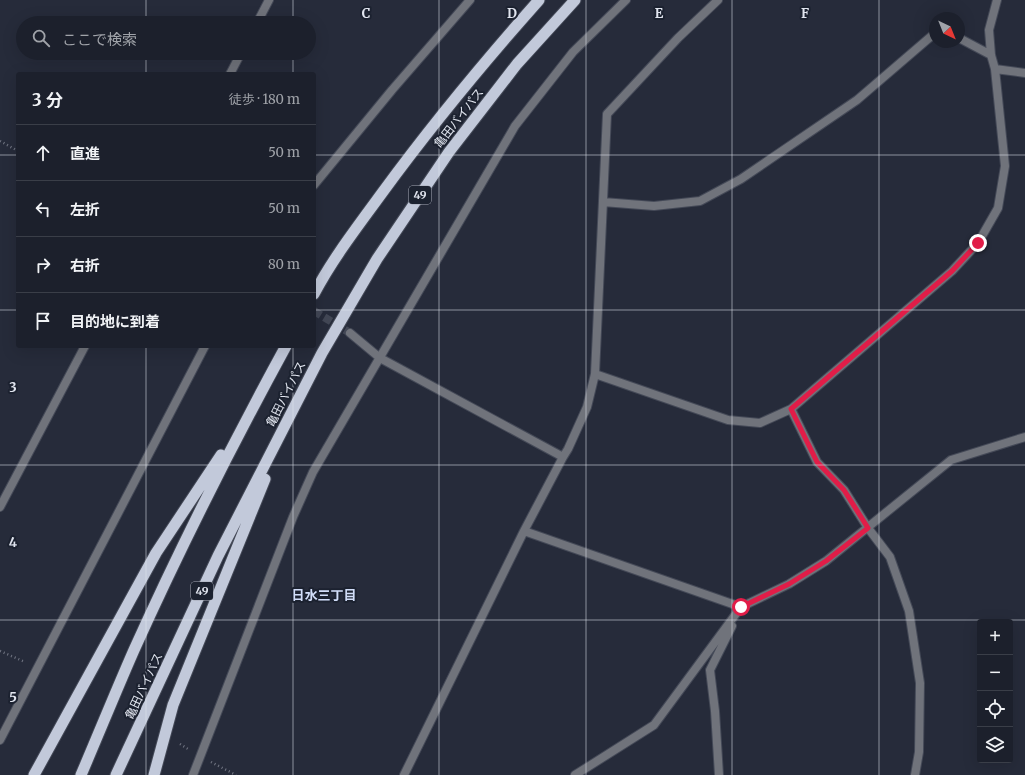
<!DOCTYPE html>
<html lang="ja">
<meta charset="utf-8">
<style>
:root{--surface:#1c202c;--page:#252834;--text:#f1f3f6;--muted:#a0a3a9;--line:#3a3e48}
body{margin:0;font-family:Merriweather,"Noto Sans JP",serif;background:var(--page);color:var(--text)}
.controls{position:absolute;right:12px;bottom:12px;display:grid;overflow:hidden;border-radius:4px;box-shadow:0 4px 16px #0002}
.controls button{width:36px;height:36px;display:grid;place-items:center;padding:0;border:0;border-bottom:1px solid var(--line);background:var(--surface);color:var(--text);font:20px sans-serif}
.compass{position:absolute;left:929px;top:12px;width:36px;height:36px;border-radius:50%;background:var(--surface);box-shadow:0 4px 16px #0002;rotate:137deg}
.stop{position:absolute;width:12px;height:12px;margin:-9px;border:3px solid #e11d48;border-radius:50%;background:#fff}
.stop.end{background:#e11d48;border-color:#fff;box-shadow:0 1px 4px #0008}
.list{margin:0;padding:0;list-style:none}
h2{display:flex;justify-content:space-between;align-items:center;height:52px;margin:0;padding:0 16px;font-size:17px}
h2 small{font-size:13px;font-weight:400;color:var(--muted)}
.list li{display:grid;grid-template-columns:26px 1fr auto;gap:12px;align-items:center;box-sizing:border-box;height:56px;padding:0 16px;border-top:1px solid var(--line)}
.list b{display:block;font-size:15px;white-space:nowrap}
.list em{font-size:13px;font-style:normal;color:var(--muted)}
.icon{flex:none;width:22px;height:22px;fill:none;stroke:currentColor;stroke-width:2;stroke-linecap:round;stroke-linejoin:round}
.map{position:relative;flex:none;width:1025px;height:775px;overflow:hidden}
.search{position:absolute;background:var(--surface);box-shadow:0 4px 16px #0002;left:16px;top:16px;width:300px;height:44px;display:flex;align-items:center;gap:10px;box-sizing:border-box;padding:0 14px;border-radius:22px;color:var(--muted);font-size:15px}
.panel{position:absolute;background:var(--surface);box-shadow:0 4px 16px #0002;left:16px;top:72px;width:300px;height:276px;border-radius:4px}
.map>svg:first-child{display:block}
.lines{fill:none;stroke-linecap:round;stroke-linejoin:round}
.minor-tunnel{stroke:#424755;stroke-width:8;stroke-dasharray:8 4;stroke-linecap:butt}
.minor-casing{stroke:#444957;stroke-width:10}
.trunk-casing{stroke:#444957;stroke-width:13}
.path{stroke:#737784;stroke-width:2.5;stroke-dasharray:1 3;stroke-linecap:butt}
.minor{stroke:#70737b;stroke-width:8}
.trunk{stroke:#c2c9da;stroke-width:11}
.route{stroke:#e11d48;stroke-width:5}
.grid{fill:none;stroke:#e1e5ef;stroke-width:1;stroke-opacity:0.55}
.labels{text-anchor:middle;stroke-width:4;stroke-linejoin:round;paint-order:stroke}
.shield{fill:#1c2230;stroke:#a6aab6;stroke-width:1}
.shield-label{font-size:11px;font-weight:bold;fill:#e1e5ef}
.street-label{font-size:12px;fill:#e1e5ef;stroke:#1c2230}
.neighbourhood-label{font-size:13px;font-weight:bold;fill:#d2def9;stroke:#1c2230}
.grid-label{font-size:13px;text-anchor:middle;font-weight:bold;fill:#e1e5ef;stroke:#1c2230;stroke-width:4;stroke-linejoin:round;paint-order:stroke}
</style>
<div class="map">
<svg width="1025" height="775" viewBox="0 0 1025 775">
<rect width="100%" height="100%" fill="#262b3a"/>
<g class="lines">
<path class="minor-tunnel" d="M314 311 350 333"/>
<defs>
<path id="minor" d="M257 23 269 0
M959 38 991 55
M995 69 1025 73
M230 74 241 53
M314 185 392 90 470 0
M603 202 654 206 700 201 741 179 857 100 935 33
M350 333 380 358 563 457
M595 374 728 420 760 423 791 409 952 271 978 243 998 208 1005 166 995 69 991 55 989 30 997 0
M791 409 817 462 844 490 868 528 890 557 909 611 920 683 919 752 915 775
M0 507 85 346
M524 531 741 607
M0 740 205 346
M193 775 293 517 313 472 515 126 573 52 626 0
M404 775 524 531 563 457 568 449 587 407 595 374 607 114 678 38 718 0
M575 775 654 725 741 607 789 584 826 561 951 460 1025 437
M719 775 715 711 710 670 732 626"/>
<path id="trunk" d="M314 294C333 258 358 226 382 193 431 126 484 62 539 0
M34 775 156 553 221 455
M81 775C99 733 116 691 134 650 181 546 232 445 286 346
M116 775 218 556 322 353 377 259 449 152 517 64 575 0
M154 775 173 705 265 479"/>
</defs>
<use href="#minor" class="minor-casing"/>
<use href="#trunk" class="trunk-casing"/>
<path class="path" d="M0 141 18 151
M0 651 25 662
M180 744 188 749
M211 762 236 775"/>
<use href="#minor" class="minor"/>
<use href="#trunk" class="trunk"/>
</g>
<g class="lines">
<path class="route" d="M741 607 789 584 826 561 868 528 844 490 817 462 791 409 952 271 978 243"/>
</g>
<path class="grid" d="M146 0V23M293 0V23M439 0V775M586 0V775M732 0V775M879 0V775M146 53V74M293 53V74M0 155H18M314 155H1025M0 310H18M314 310H1025M146 346V775M293 346V775M0 465H1025M0 620H1025"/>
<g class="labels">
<g class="shield">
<rect x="409" y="186" width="22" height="18" rx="3"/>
<rect x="191" y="582" width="22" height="18" rx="3"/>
</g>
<g class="shield-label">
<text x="420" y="199">49</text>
<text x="202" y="595">49</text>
</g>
<g class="street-label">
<text transform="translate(459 118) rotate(-52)" y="4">亀田バイパス</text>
<text transform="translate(286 394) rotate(-63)" y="4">亀田バイパス</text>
<text transform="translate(144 686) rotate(-65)" y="4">亀田バイパス</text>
</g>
<g class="neighbourhood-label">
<text x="324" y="600">日水三丁目</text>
</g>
</g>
<g class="grid-label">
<text x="366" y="18">C</text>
<text x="512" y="18">D</text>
<text x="659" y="18">E</text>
<text x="805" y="18">F</text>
<text x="13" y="392">3</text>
<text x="13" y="547">4</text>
<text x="13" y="702">5</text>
</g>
</svg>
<div class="controls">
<button>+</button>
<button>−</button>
<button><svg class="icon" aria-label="locate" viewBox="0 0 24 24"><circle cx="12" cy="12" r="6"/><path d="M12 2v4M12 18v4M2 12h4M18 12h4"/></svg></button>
<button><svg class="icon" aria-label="layers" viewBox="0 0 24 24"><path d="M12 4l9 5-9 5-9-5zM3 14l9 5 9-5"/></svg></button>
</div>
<svg class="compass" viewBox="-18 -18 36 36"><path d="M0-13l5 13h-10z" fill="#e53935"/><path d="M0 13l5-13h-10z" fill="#a0a3a9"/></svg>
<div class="stop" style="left:741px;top:607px"></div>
<div class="stop end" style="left:978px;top:243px"></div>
<div class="search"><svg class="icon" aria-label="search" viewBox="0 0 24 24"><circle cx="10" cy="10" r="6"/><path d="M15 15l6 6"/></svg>ここで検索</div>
<section class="panel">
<h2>3 分<small>徒歩 · 180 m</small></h2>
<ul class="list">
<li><svg class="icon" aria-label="ahead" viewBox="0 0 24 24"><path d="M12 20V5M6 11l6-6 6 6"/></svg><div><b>直進</b></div><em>50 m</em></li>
<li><svg class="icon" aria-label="left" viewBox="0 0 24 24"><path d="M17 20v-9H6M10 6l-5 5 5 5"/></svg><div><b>左折</b></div><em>50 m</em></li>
<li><svg class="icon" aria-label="right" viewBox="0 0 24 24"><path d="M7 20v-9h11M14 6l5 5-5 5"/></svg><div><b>右折</b></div><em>80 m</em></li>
<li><svg class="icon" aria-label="arrive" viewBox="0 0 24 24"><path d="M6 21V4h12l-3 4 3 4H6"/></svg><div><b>目的地に到着</b></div></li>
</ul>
</section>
</div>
